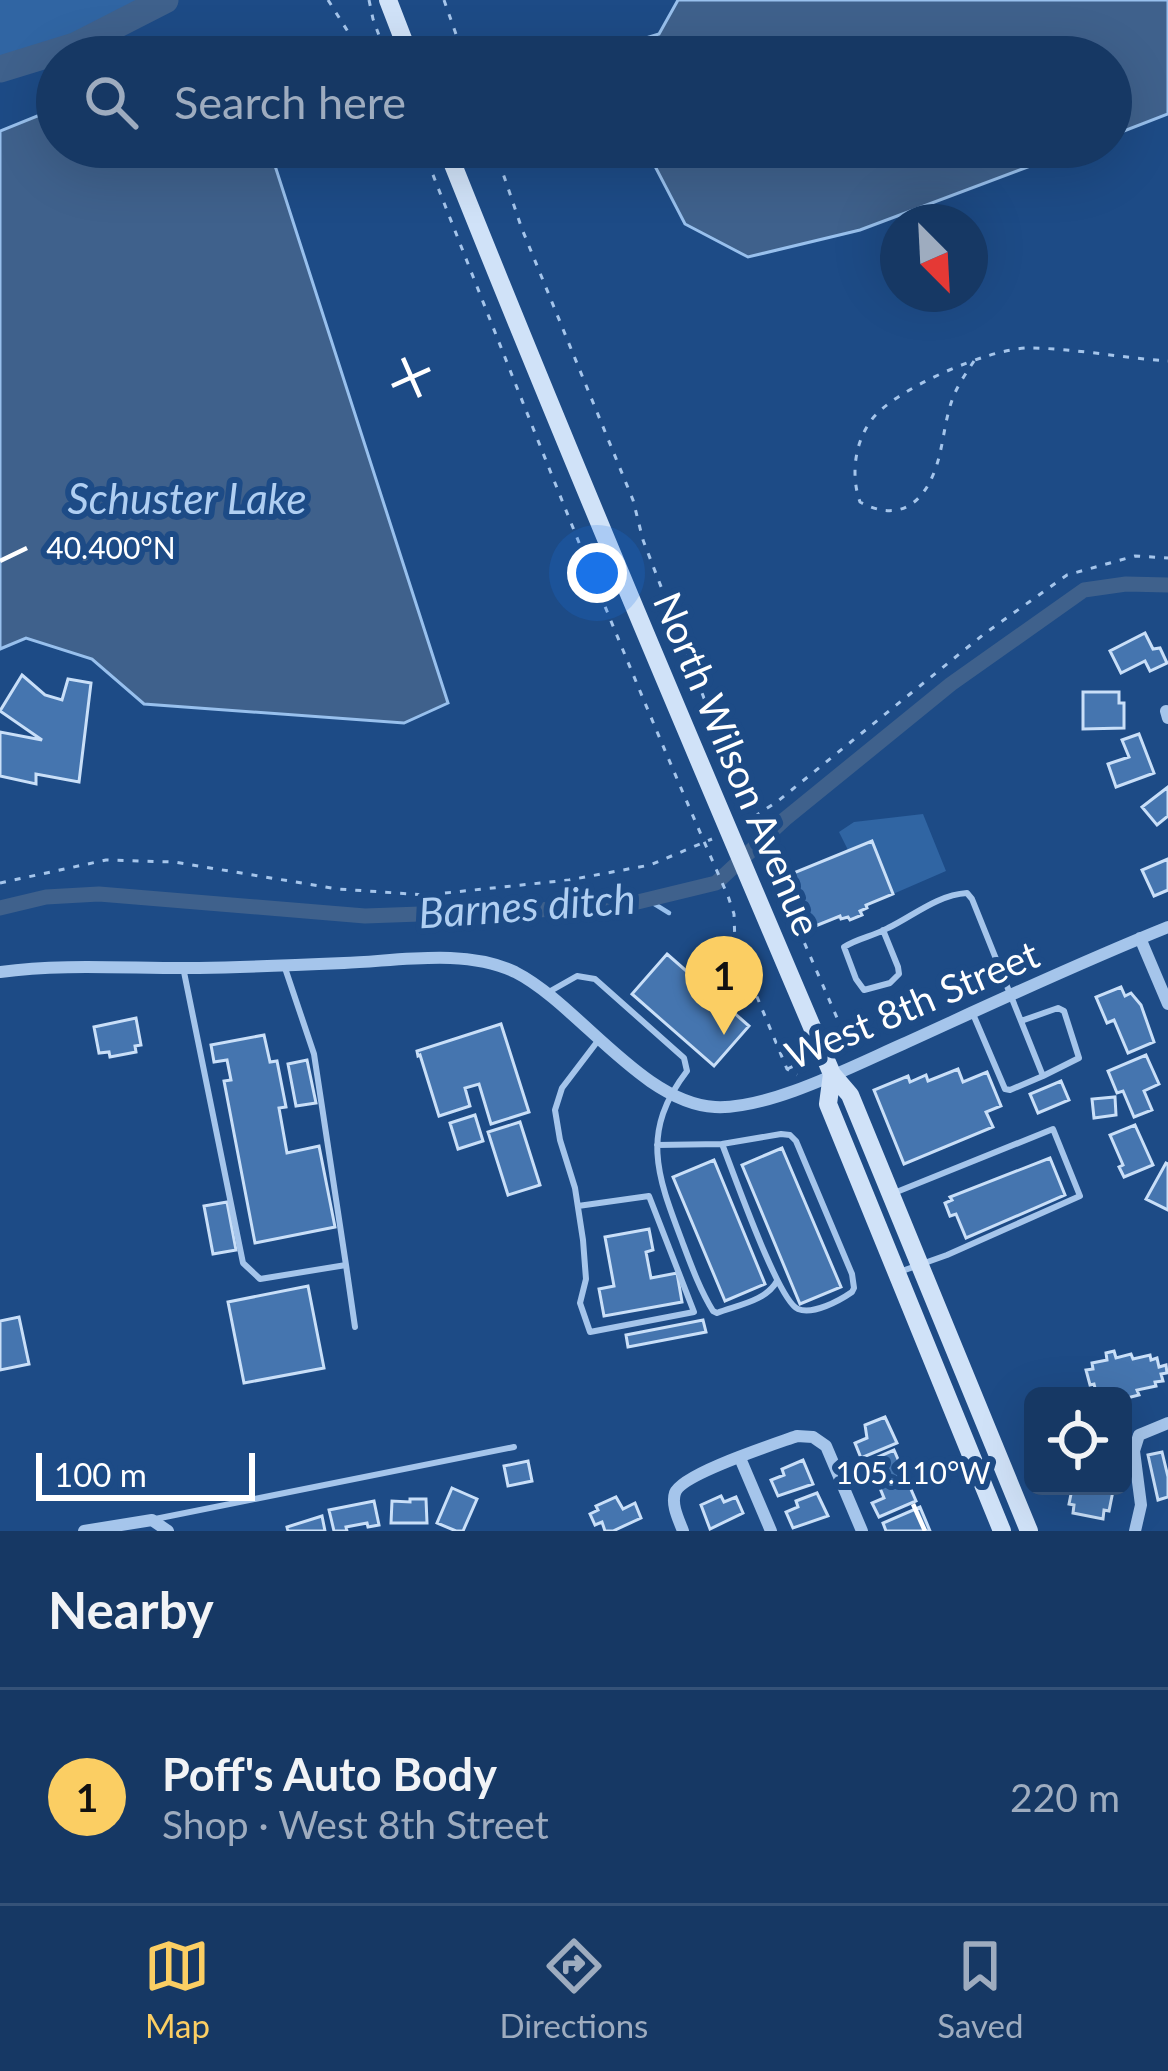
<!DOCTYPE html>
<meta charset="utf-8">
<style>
:root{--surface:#163864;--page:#1f3f6a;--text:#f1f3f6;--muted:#9eacbf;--line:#355278;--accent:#fbce63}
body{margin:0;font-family:Lato,sans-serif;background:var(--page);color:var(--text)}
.controls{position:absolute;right:36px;bottom:36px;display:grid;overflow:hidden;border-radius:18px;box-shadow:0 12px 48px #0002}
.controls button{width:108px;height:108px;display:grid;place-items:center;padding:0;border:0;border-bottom:3px solid var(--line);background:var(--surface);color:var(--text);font:60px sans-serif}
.compass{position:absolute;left:880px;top:204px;width:108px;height:108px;border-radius:50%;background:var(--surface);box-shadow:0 12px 48px #0002;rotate:156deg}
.scale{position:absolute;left:36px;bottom:30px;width:219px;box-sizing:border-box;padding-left:12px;border:6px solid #fff;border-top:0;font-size:33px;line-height:42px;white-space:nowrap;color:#fff;-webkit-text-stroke:9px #1d4b86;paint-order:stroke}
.you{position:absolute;left:597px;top:573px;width:42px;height:42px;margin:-30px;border:9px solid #fff;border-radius:50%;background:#1a73e8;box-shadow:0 0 0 18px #1a73e833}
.badge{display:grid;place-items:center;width:78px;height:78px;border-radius:50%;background:var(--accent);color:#111;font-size:39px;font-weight:700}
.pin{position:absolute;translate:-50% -99px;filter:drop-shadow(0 3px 6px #0008)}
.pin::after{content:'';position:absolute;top:63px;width:42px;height:36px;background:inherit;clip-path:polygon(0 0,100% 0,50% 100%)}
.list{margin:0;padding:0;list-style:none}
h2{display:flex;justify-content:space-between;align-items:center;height:156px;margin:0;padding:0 48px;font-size:51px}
h2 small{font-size:39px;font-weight:400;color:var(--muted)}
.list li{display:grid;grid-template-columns:78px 1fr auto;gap:36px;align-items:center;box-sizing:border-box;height:216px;padding:0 48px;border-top:3px solid var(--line)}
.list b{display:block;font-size:45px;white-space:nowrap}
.list p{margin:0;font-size:39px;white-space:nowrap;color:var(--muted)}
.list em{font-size:39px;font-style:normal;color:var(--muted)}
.icon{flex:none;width:66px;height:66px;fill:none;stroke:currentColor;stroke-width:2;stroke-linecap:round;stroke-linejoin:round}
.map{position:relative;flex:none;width:1168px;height:1531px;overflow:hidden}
.search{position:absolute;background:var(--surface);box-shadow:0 12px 48px #0002;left:36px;right:36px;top:36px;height:132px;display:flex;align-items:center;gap:30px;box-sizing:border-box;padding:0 42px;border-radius:66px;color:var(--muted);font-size:45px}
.sheet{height:372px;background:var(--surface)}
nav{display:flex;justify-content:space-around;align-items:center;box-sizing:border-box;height:168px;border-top:3px solid var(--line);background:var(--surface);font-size:33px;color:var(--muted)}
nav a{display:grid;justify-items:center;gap:6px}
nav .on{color:var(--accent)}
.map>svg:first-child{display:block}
.green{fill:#3065a3}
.water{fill:#3f618c;stroke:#98c0ed;stroke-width:3}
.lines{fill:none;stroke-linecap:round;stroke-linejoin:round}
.stream{stroke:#98c0ed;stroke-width:4.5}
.canal{stroke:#3f618c;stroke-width:15}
.river{stroke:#3f618c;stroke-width:27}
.building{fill:#4575af;stroke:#c9dff8;stroke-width:3}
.path{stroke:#a5c5eb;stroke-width:3;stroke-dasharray:6 9;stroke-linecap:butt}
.lane{stroke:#a5c5eb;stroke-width:6}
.street{stroke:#a5c5eb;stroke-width:12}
.secondary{stroke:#d0e2f8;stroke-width:18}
.ticks{fill:none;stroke:#fff;stroke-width:4.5}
.labels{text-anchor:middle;stroke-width:12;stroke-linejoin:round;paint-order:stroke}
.street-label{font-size:39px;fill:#fff;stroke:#1d4b86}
.water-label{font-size:42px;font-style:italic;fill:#b0cff2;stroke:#1d4b86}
.ticks-label{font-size:30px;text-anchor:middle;fill:#fff;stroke:#1d4b86;stroke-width:12;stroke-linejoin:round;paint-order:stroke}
</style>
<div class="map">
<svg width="1168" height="1531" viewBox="0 0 1168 1531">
<rect width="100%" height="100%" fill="#1d4b86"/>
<path class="green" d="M0 0H169L84 47 0 74Z
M923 814 946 871 893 894 872 841 848 850 839 832 854 822Z"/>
<path class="water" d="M678 0H1168V114L1111 136V57H633L636 41 659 34Z
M57 108V147H269L448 703 404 723 144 704 92 659 26 638 0 649V131Z
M645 147H1081L860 230 748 257 685 224Z"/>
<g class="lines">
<path class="stream" d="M648 900 669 913"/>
<path class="canal" d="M0 908 46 897 99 894 365 916 617 907 716 883 785 819 951 684 1084 590 1126 584 1168 585"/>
<path class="river" d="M0 69 75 46 165 0"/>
</g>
<path class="building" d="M1145 633 1153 649 1160 648 1167 663 1150 671 1145 661 1121 673 1110 651Z
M22 675 45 695 62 700 68 679 91 683 79 782 36 774V784L0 776V732L42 740 0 711Z
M1083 692H1119V703H1124V728L1083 729Z
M1139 734 1154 773 1116 787 1108 764 1129 757 1122 740Z
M1168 787V816L1157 825 1142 807Z
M872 841 893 894 866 905 867 908 860 911 862 915 850 920 848 917 841 919 840 916 813 927 791 874Z
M1168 859V890L1154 896 1142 870Z
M667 954 749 1026 714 1066 632 994Z
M1121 987 1125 996 1131 993 1141 1005 1154 1042 1128 1053 1114 1020 1107 1023 1096 997Z
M136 1018 141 1045 135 1046 136 1052 110 1057 109 1052 99 1053 94 1027Z
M501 1024 529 1112 491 1124 479 1084 465 1088 470 1106 439 1116 420 1055 418 1056 417 1051Z
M264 1035 270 1062 277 1061 286 1107 279 1108 287 1153 319 1146 335 1227 255 1243 224 1081 231 1080 227 1060 214 1062 211 1045Z
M1146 1055 1159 1084 1144 1091 1152 1110 1134 1117 1123 1091 1117 1093 1108 1071Z
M307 1060 316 1103 296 1106 288 1064Z
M958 1069 963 1082 987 1072 1001 1106 986 1112 993 1127 904 1164 874 1090 908 1076 910 1082 926 1075 928 1081Z
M1061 1081 1069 1100 1038 1113 1030 1094Z
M1115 1097 1116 1115 1094 1118 1092 1099Z
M475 1115 483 1141 458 1149 450 1123Z
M520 1122 540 1185 508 1195 488 1132Z
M1135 1125 1153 1165 1124 1177 1119 1167 1123 1165 1110 1135Z
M782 1148 841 1287 800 1304 742 1165Z
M1050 1158 1065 1195 966 1238 956 1214 950 1216 945 1203 952 1200 950 1197Z
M714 1160 765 1284 725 1301 673 1177Z
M1166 1163 1168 1164V1210L1146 1199Z
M227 1202 236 1250 213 1254 204 1206Z
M649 1229 653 1250 646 1252 651 1278 677 1273 682 1302 604 1316 599 1289 614 1286 605 1237Z
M308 1286 324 1368 244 1383 228 1302Z
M19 1317 29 1364 0 1370V1321Z
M703 1320 706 1332 628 1347 626 1335Z
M1114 1351 1116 1358 1131 1354 1133 1359 1150 1355 1151 1360 1157 1358 1159 1367 1166 1365 1167 1373 1161 1374 1163 1381 1155 1382 1156 1386 1137 1390 1139 1395 1123 1399V1396H1097L1094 1384 1090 1385 1086 1370 1093 1369 1092 1363 1107 1360 1106 1353Z
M885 1417 897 1443 861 1458 855 1443 867 1438 865 1425Z
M894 1450 916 1501 879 1517 872 1503 884 1498 875 1476 864 1481 857 1466Z
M1162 1452 1168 1477V1497L1158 1500 1148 1455Z
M803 1460 813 1484 778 1496 771 1480 784 1475 782 1469Z
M528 1461 532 1481 508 1486 504 1466Z
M1064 1486H1114L1109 1511 1104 1510 1103 1519 1073 1513 1074 1505 1069 1504 1072 1489Z
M452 1488 477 1499 463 1531H456L437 1523Z
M817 1493 828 1516 793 1528 786 1512 798 1507 796 1501Z
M721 1496 724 1502 736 1497 743 1513 710 1529 701 1505Z
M616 1497 623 1509 635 1503 641 1518 613 1531H605L602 1522 595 1525 590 1514 598 1510 596 1506Z
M410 1499H426L427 1523H391L392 1501 410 1502Z
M374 1501 379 1525 368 1527 367 1523 346 1527 347 1531H334L329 1510Z
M920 1507 930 1531H886L883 1523Z
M322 1516 325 1531H288L287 1527Z"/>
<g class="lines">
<path class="path" d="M328 0 364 57
M369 0 373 19 387 57
M444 0 464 57
M422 147C521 398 619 650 728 896L734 914 735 944 787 1069 797 1075
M494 147 522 229 633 500 643 540 751 820 848 1043 838 1047
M974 361C967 372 959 383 954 395 944 419 944 446 935 470 921 508 895 521 860 502 851 477 854 445 870 422 891 390 990 348 1028 348 1072 348 1123 358 1168 361
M742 825 778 801 984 634 1067 575 1135 556 1168 558
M0 883 106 860 174 862 338 889 426 895 569 880 650 865 712 839
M787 1069 807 1060"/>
<path class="lane" d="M883 930 898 967 899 974 890 983 864 990 856 979 844 947C858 938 874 936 888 928 913 916 937 895 967 893L972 899 1043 1076 1079 1058 1064 1011 1058 1008 1021 1021
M184 972 243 1263 260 1279 346 1265 314 1054 285 968
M547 993 577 976 595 979 684 1058 687 1071C640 1132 657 1175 682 1241 691 1265 700 1290 713 1311L717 1313C738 1305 766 1301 777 1281
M973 1014 1005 1089 1010 1090 1043 1076
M657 1145 722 1144C733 1171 778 1301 798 1309 813 1315 839 1301 852 1292L854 1288 852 1274 796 1141 790 1135 781 1134 722 1144
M894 1193 1053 1129 1080 1196 947 1255 902 1271
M578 1206 649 1196 694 1312 590 1332 580 1303 586 1279 583 1240 575 1188 560 1140 555 1110 562 1088 597 1042
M346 1265 355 1327
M155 1519 514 1447"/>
<path class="street" d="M1168 713 1166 711 1168 718
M1140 938 1168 1004
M0 972C65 963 134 969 199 968 248 967 296 965 344 963 398 961 465 948 515 972 578 1004 642 1103 715 1107 768 1110 853 1066 903 1044 991 1004 1078 963 1168 927
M740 1458 771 1531
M84 1531 152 1520 168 1531
M683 1531C679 1520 671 1505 675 1493 681 1474 775 1444 797 1436L813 1437 826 1446 862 1531
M1135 1531 1141 1505 1134 1451 1139 1435 1168 1423"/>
<path class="secondary" d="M388 0 410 57
M446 147C570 458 701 766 832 1074L850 1095 1029 1531
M832 1074 828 1104 1002 1531"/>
</g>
<path class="ticks" d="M403 358 420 397M392 386 430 369M0 561 27 548M913 1504 925 1531"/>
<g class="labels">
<g class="street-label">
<text transform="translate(737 764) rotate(67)" y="14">North Wilson Avenue</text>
<text transform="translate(912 1005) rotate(-23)" y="14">West 8th Street</text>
</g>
<g class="water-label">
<text x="187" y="514">Schuster Lake</text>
<text transform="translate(527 906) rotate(-4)" y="15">Barnes ditch</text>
</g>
</g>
<g class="ticks-label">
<text x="111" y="559">40.400°N</text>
<text x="913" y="1484">105.110°W</text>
</g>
</svg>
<div class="controls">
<button><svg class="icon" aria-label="locate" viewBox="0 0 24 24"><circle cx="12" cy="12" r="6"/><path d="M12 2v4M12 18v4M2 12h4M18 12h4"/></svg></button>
</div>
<svg class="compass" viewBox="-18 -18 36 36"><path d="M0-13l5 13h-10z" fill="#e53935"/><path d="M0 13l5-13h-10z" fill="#9eacbf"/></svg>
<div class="scale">100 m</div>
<div class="you"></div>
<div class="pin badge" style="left:724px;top:1035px">1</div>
<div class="search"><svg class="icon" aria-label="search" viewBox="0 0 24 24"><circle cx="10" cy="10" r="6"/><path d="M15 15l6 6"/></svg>Search here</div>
</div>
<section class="sheet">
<h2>Nearby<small></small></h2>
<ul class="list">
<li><span class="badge">1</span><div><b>Poff's Auto Body</b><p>Shop · West 8th Street</p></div><em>220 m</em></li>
</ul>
</section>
<nav>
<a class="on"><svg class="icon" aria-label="map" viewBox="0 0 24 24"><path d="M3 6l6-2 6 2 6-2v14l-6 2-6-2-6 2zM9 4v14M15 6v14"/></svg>Map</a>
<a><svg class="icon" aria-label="directions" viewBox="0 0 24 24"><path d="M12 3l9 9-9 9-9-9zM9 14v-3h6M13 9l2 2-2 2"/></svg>Directions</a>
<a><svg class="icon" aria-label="saved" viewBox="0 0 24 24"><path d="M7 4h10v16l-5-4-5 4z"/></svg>Saved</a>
</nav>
